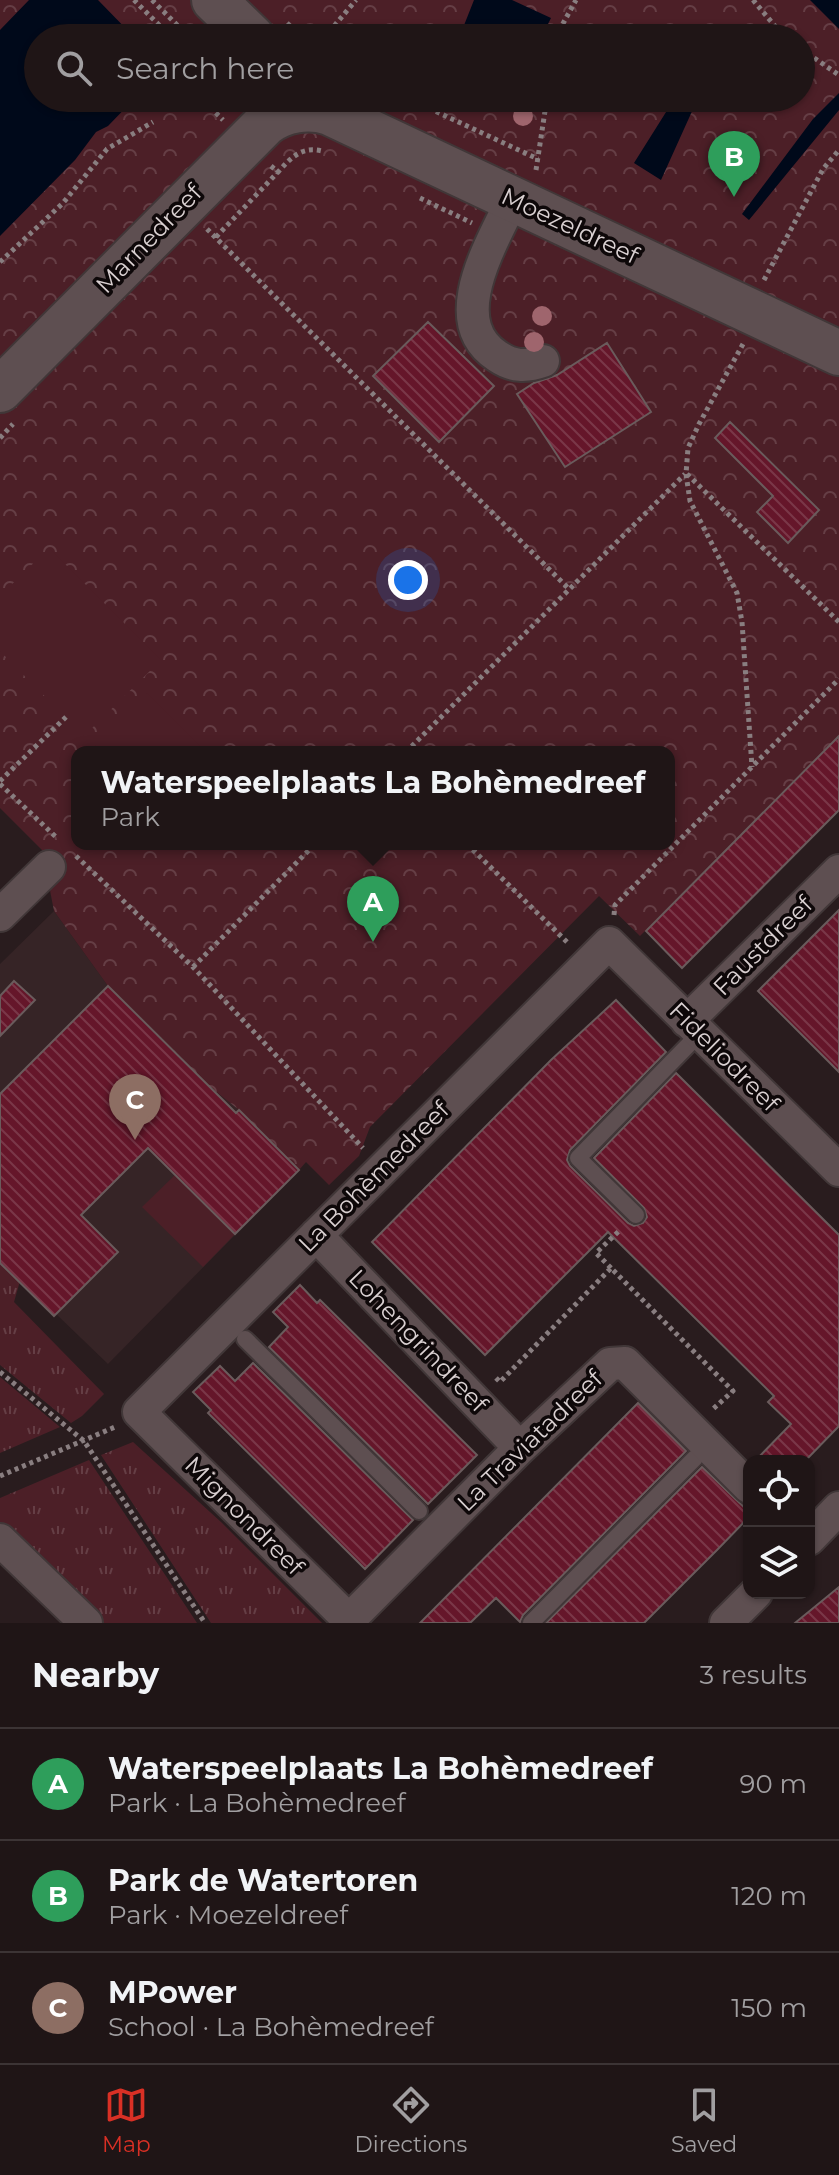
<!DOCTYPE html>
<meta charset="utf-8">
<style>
:root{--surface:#1f1516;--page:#2c2223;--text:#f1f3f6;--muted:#a19fa1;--line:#3c3435;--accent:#d93025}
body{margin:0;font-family:Montserrat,sans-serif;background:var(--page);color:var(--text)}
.controls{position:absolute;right:24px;bottom:24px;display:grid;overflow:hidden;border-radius:16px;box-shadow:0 2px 6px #0004}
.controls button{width:72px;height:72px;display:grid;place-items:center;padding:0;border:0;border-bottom:2px solid var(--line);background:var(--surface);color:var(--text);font:40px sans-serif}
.you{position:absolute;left:408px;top:580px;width:28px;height:28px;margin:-20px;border:6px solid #fff;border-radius:50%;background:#1a73e8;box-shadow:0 0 0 12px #1a73e833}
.badge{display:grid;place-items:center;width:52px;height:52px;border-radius:50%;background:var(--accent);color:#fff;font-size:26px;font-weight:700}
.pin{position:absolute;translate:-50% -66px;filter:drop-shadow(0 2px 4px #0008)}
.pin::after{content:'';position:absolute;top:42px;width:28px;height:24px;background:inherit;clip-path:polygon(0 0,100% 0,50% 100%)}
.popup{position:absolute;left:71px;top:746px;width:604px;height:104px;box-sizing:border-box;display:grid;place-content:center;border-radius:16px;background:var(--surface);filter:drop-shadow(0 2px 6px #0005);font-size:26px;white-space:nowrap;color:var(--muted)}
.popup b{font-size:30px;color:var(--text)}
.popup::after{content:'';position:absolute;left:50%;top:100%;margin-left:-16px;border:16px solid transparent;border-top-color:var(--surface)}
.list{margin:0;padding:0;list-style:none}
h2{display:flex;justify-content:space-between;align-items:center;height:104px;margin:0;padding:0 32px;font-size:34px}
h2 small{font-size:26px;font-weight:400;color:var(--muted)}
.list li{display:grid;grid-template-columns:52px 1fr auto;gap:24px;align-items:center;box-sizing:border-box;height:112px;padding:0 32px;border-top:2px solid var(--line)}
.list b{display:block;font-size:30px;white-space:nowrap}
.list p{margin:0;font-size:26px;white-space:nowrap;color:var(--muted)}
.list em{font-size:26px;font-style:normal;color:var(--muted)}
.icon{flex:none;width:44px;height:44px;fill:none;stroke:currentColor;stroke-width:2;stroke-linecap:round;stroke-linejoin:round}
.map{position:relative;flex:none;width:839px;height:1623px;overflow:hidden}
.search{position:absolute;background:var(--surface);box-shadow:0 2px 6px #0004;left:24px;right:24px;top:24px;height:88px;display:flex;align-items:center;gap:20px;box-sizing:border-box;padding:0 28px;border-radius:44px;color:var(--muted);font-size:30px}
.sheet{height:440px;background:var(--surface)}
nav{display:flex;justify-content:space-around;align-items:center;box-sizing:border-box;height:112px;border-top:2px solid var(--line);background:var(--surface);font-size:22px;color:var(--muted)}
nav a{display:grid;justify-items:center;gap:4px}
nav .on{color:var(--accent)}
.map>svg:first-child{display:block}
.built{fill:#362426}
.grass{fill:url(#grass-tufts)}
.park{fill:url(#park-crowns);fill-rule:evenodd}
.garden{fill:#4c1f27}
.water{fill:#00091a}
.building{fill:url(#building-back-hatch);stroke:#6a5b5c;stroke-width:2}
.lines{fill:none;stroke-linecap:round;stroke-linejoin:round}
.lane-casing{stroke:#413738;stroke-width:20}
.street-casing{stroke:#413738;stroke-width:36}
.secondary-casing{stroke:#413738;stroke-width:48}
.path{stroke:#897e80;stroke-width:5;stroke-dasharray:4 4;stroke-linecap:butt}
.lane{stroke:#5e4f51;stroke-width:16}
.street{stroke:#5e4f51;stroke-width:32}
.secondary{stroke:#5e4f51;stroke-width:44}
.tree{fill:#9f656d}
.labels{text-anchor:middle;stroke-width:7;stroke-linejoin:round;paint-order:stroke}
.street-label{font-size:24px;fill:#d9d0d1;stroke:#0e0809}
</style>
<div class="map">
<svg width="839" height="1623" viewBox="0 0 839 1623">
<defs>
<pattern id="grass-tufts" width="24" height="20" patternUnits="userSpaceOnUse" patternTransform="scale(2)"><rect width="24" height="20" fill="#4c1f27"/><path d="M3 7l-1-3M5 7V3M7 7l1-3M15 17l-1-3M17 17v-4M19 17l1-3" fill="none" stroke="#653e45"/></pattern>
<pattern id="park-crowns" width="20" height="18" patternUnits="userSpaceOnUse" patternTransform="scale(2)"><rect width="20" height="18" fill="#4c1f27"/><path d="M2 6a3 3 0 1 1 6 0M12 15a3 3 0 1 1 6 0" fill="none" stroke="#653e45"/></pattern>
<pattern id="building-back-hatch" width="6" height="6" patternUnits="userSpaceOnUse" patternTransform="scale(2)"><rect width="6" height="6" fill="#65162a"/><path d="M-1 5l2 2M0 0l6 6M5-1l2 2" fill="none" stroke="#7a3748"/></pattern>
</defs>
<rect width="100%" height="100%" fill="#291c1e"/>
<path class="built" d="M54 911 108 986 209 1086 239 1110 299 1170 108 1364 0 1260V964Z"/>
<path class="grass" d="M0 1261 20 1281 14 1302 104 1394 82 1416 71 1423 0 1365Z
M0 1377 60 1427 0 1453Z
M133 1442 221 1522 322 1623H211L101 1455Z
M89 1460 197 1623H102L0 1523V1498Z"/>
<path class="park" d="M0 0H839V736L640 936 599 896 370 1127 359 1156 329 1185 306 1162 299 1170 239 1110 209 1086 108 986 54 911 48 880 49 857 0 808ZM38 38H801V98H38ZM77 752H669V844H77Z"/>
<path class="garden" d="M49 548 161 660 84 736 0 651V596Z
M147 693 206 752H101L95 746Z
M175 1175 235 1234 203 1267 142 1207Z"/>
<path class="water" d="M29 0H98L135 38H38V98H135L108 126 96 132 75 160 0 236V30Z
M474 0H512L551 18 541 38H459Z
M810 0H839V29Z
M839 93V110L749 220 742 214 813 119Z
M667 98H698L661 180 634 163 673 101Z"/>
<path class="building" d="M428 322 494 386 439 442 373 376Z
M607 343 651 412 565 467 517 394 534 383 557 375Z
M730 422 819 510 788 543 757 512 773 496 715 438Z
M839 736V810L682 968 646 931Z
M839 910V1072L758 991Z
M14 981 35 1000 0 1036V996Z
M108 986 236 1113 239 1110 299 1170 235 1234 148 1148 81 1215 118 1252 54 1316 0 1263V1094Z
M616 1000 666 1052 570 1150 567 1160 570 1166 628 1223 634 1226 643 1223 647 1217 644 1208 594 1158 676 1073 839 1235V1426L805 1461H755L791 1424 768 1402 774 1396 608 1232 485 1355 372 1242 551 1060Z
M300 1285 317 1303 320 1300 477 1455 428 1504 269 1347 288 1327 273 1312Z
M253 1363 413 1520 365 1569 208 1413 211 1410 193 1392 220 1366 235 1381Z
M638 1403 686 1451 523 1615 520 1622 496 1598 470 1623H420Z
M702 1467 749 1512V1517L717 1550 644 1623H546Z
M839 1587V1623H795Z"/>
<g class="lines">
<defs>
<path id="lane" d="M636 1215 578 1158 700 1033
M245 1339 419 1511
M531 1623 695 1458"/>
<path id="street" d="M513 198C493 242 443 320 497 356 513 367 526 367 543 361
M0 915 49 867
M687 1021 839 871
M316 1235 520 1448
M749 1487 625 1363 610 1364 520 1448 349 1620 139 1412 609 943 839 1170
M809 1539 839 1508
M0 1540 86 1623
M726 1623 756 1593"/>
<path id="secondary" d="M214 0 253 38
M0 390 265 124C283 110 308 106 330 113L839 353"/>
</defs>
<use href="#lane" class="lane-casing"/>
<use href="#street" class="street-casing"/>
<use href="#secondary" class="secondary-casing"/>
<path class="path" d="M134 0 172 38
M152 0 190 38
M753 0 785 38
M287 23 302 38
M324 38 356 0
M555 38 576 0
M801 49 839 75
M216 98 218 105 215 112 223 120
M407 98 538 159
M271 166 278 172C291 158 301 146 322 151
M536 170 547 98
M420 198 472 223
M207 229 569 589
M216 237 278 172
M0 262 63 203 107 149 153 122
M764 280 823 169 839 150
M743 344 699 424 688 448 686 474 690 501 737 593 742 622 752 767
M0 438 13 424
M687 474 839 622
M406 752 685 474
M0 781 66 717
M0 784 57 838
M467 844 568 943
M76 856 193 967 363 1148
M614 915 615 905 839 679
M193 967 315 844
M611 1268 596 1253 620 1230
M0 1372 84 1441 205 1623
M496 1378 500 1382 611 1268 733 1391 713 1409 715 1411
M0 1476 115 1427"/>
<use href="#lane" class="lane"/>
<use href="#street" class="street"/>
<use href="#secondary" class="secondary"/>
</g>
<g class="tree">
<circle cx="523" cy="116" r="10"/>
<circle cx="542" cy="316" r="10"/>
<circle cx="534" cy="342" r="10"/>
</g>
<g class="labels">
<g class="street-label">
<text transform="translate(570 226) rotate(25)" y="8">Moezeldreef</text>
<text transform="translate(149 239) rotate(-46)" y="8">Marnedreef</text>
<text transform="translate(763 946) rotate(-45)" y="8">Faustdreef</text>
<text transform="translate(724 1057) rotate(45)" y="8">Fideliodreef</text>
<text transform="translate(374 1177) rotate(-45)" y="8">La Bohèmedreef</text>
<text transform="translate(418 1341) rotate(46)" y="8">Lohengrindreef</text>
<text transform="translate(530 1441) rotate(-44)" y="8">La Traviatadreef</text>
<text transform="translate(244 1516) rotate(45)" y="8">Mignondreef</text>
</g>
</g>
</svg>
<div class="controls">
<button><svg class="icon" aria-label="locate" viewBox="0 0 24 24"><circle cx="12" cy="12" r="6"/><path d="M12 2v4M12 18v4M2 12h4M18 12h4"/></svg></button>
<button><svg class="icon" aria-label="layers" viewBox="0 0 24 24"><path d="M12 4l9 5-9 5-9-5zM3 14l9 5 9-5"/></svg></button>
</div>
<div class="you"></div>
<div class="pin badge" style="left:373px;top:942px;background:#2e9e5b">A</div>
<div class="popup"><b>Waterspeelplaats La Bohèmedreef</b>Park</div>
<div class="pin badge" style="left:734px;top:197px;background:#2e9e5b">B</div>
<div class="pin badge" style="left:135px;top:1140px;background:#8d6e63">C</div>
<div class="search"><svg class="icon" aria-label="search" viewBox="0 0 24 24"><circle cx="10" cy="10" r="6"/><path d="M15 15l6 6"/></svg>Search here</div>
</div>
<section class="sheet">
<h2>Nearby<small>3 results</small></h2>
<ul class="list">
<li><span class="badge" style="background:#2e9e5b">A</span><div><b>Waterspeelplaats La Bohèmedreef</b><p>Park · La Bohèmedreef</p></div><em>90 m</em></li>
<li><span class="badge" style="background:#2e9e5b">B</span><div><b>Park de Watertoren</b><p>Park · Moezeldreef</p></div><em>120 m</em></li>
<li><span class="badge" style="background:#8d6e63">C</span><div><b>MPower</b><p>School · La Bohèmedreef</p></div><em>150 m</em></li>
</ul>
</section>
<nav>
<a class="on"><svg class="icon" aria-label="map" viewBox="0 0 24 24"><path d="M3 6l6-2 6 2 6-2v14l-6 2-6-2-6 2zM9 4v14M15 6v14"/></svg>Map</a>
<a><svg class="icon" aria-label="directions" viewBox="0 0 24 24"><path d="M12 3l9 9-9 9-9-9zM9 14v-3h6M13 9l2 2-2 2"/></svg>Directions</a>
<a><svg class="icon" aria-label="saved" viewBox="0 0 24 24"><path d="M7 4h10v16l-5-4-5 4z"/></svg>Saved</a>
</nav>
